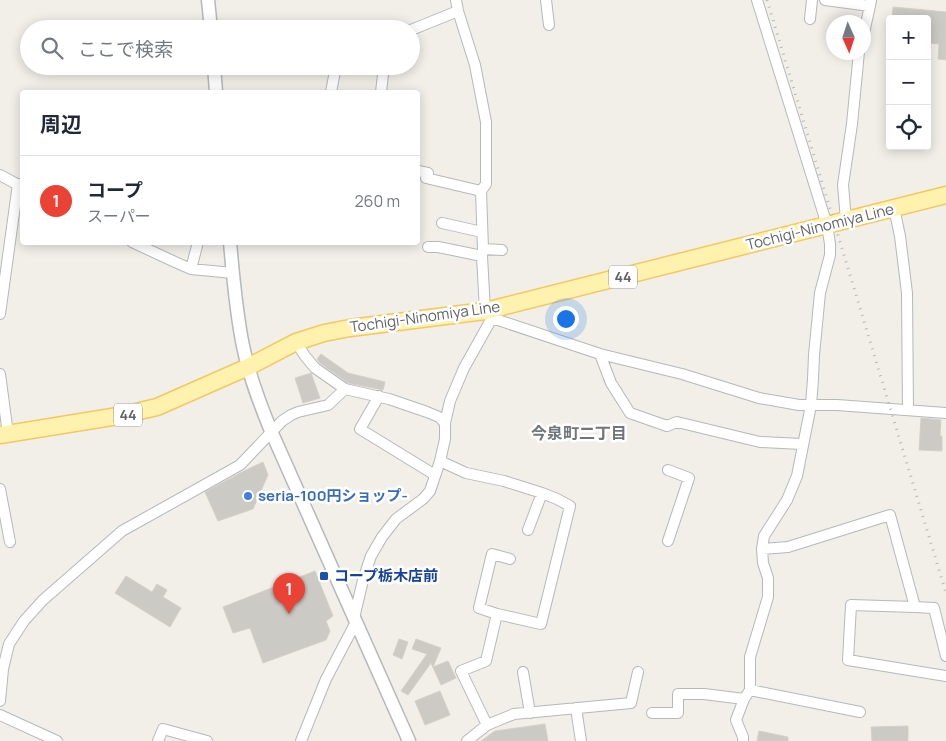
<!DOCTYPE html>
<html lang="ja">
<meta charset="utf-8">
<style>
:root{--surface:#fff;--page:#f6f6f7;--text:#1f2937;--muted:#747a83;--line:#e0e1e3;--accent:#ea4335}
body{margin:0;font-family:Manrope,"Noto Sans JP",sans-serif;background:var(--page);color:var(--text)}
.controls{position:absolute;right:15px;top:15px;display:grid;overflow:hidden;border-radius:5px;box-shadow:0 2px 12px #0003}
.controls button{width:45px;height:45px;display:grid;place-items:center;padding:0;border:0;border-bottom:1px solid var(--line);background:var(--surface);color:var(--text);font:25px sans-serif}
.compass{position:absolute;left:826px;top:15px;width:45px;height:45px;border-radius:50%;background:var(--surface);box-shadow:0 2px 12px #0003;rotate:177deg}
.you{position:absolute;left:565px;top:318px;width:18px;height:18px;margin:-12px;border:4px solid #fff;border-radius:50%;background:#1a73e8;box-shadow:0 0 0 8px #1a73e833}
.badge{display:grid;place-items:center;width:32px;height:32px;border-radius:50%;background:var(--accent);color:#fff;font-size:16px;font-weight:700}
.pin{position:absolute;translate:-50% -41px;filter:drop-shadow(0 1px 2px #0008)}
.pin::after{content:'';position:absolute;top:26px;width:18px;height:15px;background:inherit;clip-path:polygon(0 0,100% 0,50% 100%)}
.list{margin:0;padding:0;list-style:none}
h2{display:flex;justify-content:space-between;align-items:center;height:65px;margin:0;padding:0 20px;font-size:21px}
h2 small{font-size:16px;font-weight:400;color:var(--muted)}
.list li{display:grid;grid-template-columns:32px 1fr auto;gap:15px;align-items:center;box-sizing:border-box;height:90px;padding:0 20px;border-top:1px solid var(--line)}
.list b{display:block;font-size:19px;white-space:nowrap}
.list p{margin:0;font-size:16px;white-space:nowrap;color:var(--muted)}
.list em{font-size:16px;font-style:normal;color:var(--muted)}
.icon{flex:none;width:28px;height:28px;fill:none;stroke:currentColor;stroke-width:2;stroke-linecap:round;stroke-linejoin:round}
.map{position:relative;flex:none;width:946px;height:741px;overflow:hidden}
.search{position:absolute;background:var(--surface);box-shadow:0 2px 12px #0003;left:20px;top:20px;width:400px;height:55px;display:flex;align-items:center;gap:12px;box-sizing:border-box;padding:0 18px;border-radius:28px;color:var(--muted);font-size:19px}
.panel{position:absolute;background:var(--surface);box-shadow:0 2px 12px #0003;left:20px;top:90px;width:400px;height:155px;border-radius:5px}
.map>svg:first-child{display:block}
.building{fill:#cccac5;stroke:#d6d1c6}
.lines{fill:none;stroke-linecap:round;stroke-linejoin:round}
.minor-casing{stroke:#b5b8bc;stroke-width:12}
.tertiary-casing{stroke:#b5b8bc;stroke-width:15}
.primary-casing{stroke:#f2c960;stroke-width:19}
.minor{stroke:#fff;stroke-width:10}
.tertiary{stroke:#fff;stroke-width:12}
.primary{stroke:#fff2af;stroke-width:16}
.rail{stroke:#b6b7b8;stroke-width:3;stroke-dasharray:1 6;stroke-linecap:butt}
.shop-dot{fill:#3f7fe0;stroke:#fff;stroke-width:2}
.transit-dot{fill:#1a4fb4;stroke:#fff;stroke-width:2}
.labels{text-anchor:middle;stroke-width:5;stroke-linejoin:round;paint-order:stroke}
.shield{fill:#fff;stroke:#8f9295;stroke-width:1}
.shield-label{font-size:14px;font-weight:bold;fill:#5f6368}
.street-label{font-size:15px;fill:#5f6368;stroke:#fff}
.shop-label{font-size:15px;font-weight:bold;fill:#366cbe;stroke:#fff;text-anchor:start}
.transit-label{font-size:15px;font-weight:bold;fill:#164399;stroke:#fff;text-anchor:start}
.neighbourhood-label{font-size:16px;font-weight:bold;fill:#70757a;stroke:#fff}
</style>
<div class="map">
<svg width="946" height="741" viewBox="0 0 946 741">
<rect width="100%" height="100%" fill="#f1efe8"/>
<path class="building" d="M893 7 946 12V60L938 59 939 44 927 43V19H892Z
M321 354 348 373 385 382 383 390 348 383 320 363 317 359Z
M311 373 320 398 303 403 295 378Z
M921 418 941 420 940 436H942V451L919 450Z
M263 462 268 475 253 509 218 521 205 492 244 471Z
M315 571 333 616 326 621 330 631 326 640 263 663 250 628 233 633 223 607Z
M126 576 152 592 157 584 167 590 163 597 181 608 170 627 115 593Z
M399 639 408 642 402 659 393 655Z
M416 639 441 648 433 667 448 661 456 678 441 685 431 663 408 695 401 691 427 654 412 649Z
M440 691 450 715 425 725 415 701Z
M545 724 548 741H481L495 731Z
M908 726V741H872L871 727Z
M759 731 788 737V741H757Z"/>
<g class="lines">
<defs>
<path id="minor" d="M546 0 549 25
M825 0 870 6
M458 11 475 65 486 122V184L481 191 483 249 482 256 485 311 492 318 600 354 682 374 759 398 799 405H837L946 413
M810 19 812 0
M411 30 458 11 456 0
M864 33 871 1
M331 92 336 66
M381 92 384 66
M418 171 428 173 426 178 481 191
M0 175 22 187
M894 208 900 236 907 293 908 410
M846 220 843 185 852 124 859 52
M442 223 482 232
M132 242 175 262 191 269 233 273
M428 247H438L482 256
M483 249 502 250
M191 269 198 242
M0 314 18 184
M492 318 464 368 450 401 445 423V439L440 461 466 473 504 481 542 493 557 499 570 506 541 624 497 614 479 608 492 554 510 559
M296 342 305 356 315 368 345 389 389 399 427 412 439 417 445 423
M600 354 611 383 630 413 667 426 677 422 760 442 802 444
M0 374 8 434
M379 396 360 429 435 475
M0 489 10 542
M528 530 542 493
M668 541 689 478 668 470
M762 549 788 547 890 515 915 607 934 608 946 656
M915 607 851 605 848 660 946 676
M354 618 363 580 371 556 382 537 396 519 423 499 430 491 440 461
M523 672 530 713
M750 690 860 712
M0 701 3 669 9 644 24 621 43 600 122 531 240 465 282 421 291 415 298 412 328 405 345 389
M576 708 581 741
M652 713H678V694H704L744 699
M0 715 57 741
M487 725 514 714 631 703 638 672
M158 741 163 729 207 741
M301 741 326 679 356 622
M467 741 487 725 461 671 486 661 497 614
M743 741V737L736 720 744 699 750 690V657L768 597V578L763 563 762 549 764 536 787 500 797 476 811 405 813 379 814 355 820 293 830 255V244L827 225 757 0"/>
<path id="tertiary" d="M208 0 211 29
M214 66 216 92
M230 242C233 277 236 312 243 346 249 376 260 404 271 431L409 741"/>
<path id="primary" d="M0 435 118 416 157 407 248 367 296 342 324 333 350 328 485 311 946 195"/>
</defs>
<use href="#minor" class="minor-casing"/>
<use href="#tertiary" class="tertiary-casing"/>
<use href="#primary" class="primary-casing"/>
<use href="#minor" class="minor"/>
<use href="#tertiary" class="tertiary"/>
<use href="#primary" class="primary"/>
<path class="rail" d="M767 0 946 593"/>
</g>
<circle class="shop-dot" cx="248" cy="496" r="5"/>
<rect class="transit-dot" x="319" y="571" width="10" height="10" rx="2.5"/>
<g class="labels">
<g class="shield">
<rect x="609" y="265.5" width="28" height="23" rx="4"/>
<rect x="114" y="403.5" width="28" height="23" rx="4"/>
</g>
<g class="shield-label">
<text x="623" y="282">44</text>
<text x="128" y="420">44</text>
</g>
<g class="street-label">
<text transform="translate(820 227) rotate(-14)" y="5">Tochigi-Ninomiya Line</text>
<text transform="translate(425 317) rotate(-8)" y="5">Tochigi-Ninomiya Line</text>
</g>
<g class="shop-label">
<text x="258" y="501">seria-100円ショップ-</text>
</g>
<g class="transit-label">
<text x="334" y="581">コープ栃木店前</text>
</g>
<g class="neighbourhood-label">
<text x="579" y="439">今泉町二丁目</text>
</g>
</g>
</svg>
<div class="controls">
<button>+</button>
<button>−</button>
<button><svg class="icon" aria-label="locate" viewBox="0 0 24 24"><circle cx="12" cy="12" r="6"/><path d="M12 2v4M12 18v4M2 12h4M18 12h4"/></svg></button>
</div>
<svg class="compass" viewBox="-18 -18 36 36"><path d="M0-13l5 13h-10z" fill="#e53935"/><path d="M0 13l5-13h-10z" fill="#747a83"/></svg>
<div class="you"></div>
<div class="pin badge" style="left:289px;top:614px">1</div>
<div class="search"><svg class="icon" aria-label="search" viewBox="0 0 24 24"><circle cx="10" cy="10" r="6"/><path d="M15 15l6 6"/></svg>ここで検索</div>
<section class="panel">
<h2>周辺<small></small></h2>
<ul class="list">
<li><span class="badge">1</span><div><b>コープ</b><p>スーパー</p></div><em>260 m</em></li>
</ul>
</section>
</div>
